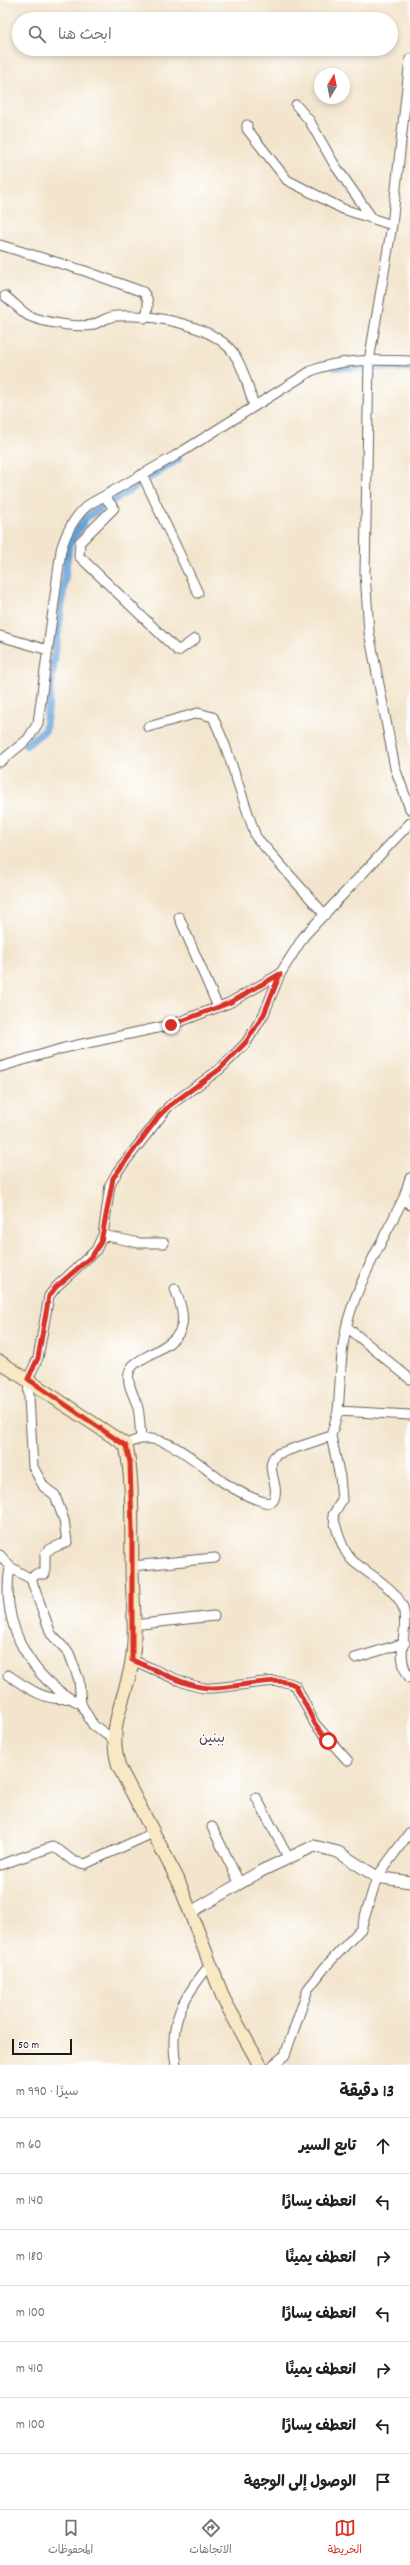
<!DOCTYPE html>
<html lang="ar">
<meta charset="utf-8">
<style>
:root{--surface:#fff;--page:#f6f6f6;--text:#202124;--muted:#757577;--line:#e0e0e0;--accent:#d93025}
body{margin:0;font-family:Dekko,"Playpen Sans Arabic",sans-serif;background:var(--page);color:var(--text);direction:rtl}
.compass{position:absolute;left:314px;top:68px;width:36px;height:36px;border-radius:50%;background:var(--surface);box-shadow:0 2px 6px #0003;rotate:10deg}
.scale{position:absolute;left:12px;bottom:10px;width:60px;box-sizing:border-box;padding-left:4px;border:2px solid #1c1c1c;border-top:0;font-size:11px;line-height:14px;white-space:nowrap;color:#1c1c1c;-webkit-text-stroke:3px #fff;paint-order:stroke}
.stop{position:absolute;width:12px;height:12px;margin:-9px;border:3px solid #d93025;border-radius:50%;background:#fff}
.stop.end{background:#d93025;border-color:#fff;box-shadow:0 1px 4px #0008}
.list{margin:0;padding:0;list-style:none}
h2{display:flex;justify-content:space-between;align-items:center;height:52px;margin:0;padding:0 16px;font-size:17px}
h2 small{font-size:13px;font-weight:400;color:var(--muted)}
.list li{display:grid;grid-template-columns:26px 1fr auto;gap:12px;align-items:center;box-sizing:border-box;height:56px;padding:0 16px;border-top:1px solid var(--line)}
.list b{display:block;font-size:15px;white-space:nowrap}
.list em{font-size:13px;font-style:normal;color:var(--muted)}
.icon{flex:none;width:22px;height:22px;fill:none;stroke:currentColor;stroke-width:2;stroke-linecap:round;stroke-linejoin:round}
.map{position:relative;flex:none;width:410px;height:2065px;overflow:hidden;direction:ltr}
.search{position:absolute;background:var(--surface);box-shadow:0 2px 6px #0003;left:12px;right:12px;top:12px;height:44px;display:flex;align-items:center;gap:10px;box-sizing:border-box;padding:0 14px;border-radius:22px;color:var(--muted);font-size:15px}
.sheet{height:444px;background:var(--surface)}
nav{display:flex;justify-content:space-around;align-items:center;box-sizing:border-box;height:56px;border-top:1px solid var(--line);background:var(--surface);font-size:11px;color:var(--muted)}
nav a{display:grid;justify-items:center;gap:2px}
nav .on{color:var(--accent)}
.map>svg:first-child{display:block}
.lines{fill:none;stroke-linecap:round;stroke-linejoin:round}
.canal{stroke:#64a1d5;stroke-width:8}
.minor-casing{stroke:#67625a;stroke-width:11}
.tertiary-casing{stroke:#67625a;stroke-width:13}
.secondary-casing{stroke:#67625a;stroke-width:15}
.minor{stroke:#fff;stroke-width:9}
.tertiary{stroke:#fff;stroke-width:11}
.secondary{stroke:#f8e8c3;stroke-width:13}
.route{stroke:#d93025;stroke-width:5}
.labels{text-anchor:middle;stroke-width:3;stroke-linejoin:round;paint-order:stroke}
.quarter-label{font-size:14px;fill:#564955;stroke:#fff}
</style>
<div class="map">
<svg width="410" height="2065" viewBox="0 0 410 2065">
<rect width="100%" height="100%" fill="#fff"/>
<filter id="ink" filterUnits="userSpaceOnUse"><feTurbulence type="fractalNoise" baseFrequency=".025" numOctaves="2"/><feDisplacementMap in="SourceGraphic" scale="8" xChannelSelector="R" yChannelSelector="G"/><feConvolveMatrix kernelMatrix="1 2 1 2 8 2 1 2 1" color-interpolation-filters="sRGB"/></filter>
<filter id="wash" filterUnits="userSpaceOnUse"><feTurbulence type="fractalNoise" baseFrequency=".012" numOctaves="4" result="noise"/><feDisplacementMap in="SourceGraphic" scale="16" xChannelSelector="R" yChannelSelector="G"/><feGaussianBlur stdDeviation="0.9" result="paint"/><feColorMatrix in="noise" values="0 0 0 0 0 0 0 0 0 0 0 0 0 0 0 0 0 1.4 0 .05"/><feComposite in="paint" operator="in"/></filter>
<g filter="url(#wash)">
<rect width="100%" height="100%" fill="#f3e5cd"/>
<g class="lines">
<path class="canal" d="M335 367 410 368
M26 745 45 730 69 544 86 517 178 459"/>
</g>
</g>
<g filter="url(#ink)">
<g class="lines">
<defs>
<path id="minor" d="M410 59 392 225 369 361 365 573 369 632 395 768 410 809
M296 105 309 120 334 164 372 218
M247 125V129L287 180 343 209 392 225
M0 245 85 271 143 292C150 301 149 307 145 318
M5 296C13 302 21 311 29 316 42 322 78 328 92 325 101 322 108 316 117 316 151 314 218 325 236 357 245 372 249 390 254 406
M142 474 198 593
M104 496 114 508 80 542 79 556 178 651 195 639
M0 636 48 650
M148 727 198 713 213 717 225 745 256 837 325 915
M0 762 28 739 38 723 61 550C66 532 74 517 88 505L175 456 311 371C341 358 378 360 410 361
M179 917 218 1007
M0 1067 64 1048 171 1025 229 1003 280 974 304 936 410 823
M410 1178 404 1197 410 1205
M103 1235 139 1243H164
M347 1327 410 1379
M338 1411C341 1380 340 1349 348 1320 360 1277 385 1237 404 1197
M331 1436 340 1477 342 1500 333 1515C336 1528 343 1553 354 1562 370 1575 394 1587 403 1607 410 1633 393 1655 410 1678
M141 1439C140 1429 140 1418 138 1408 135 1397 126 1384 129 1373 131 1365 137 1362 144 1358 180 1338 192 1332 175 1289
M126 1445C159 1423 198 1464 223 1482 237 1491 251 1499 268 1503L273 1501C282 1486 262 1466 277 1454L331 1436 338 1411 410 1415
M0 1555 10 1567 31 1579 51 1634 69 1653 79 1680 81 1704 93 1725 113 1739
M132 1566 215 1558
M10 1567C0 1625 31 1680 81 1704
M31 1579 36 1574H45V1554L48 1550 67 1542 64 1520 57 1501 55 1495 44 1487 33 1467 28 1379 38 1358 49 1296 56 1287 96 1250 103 1235 110 1185 117 1172 169 1106 220 1069 246 1043 264 1014 280 974
M133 1625 214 1616
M355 1658 405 1643
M132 1660C153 1668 185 1686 205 1688 228 1690 280 1674 296 1686L315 1724 348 1761
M8 1675C26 1687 45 1702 68 1698
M256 1797 288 1857
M212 1827 240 1884
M0 1865 52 1847 59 1850 73 1861 85 1864 153 1833
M176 2065C168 2022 183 1998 209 1966
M273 2065 285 2055 308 1989 326 1966 361 1929 377 1877 410 1832"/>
<path id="tertiary" d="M191 1912 261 1871 314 1846 338 1852 377 1877 410 1882"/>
<path id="secondary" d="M0 1362 126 1445C134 1485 131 1526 132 1567 132 1597 137 1630 132 1661 126 1702 106 1723 119 1767L178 1880 224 2000 260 2065"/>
</defs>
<use href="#minor" class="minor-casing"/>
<use href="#tertiary" class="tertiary-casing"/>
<use href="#secondary" class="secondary-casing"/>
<use href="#minor" class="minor"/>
<use href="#tertiary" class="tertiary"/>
<use href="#secondary" class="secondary"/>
</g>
</g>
<g class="lines" filter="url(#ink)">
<path class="route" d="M171 1025 229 1003 280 974 264 1014 246 1042 220 1069 169 1106 159 1116 113 1178 101 1242 92 1256 56 1287 49 1296 38 1358 28 1379 126 1446 130 1462 132 1531V1660C155 1669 187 1688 211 1688 233 1689 280 1674 296 1686L315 1724 328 1741"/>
</g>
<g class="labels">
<g class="quarter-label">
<text x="212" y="1742">ببنين</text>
</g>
</g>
</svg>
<svg class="compass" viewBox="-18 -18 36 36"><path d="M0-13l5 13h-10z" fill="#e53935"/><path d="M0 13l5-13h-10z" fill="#757577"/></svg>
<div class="scale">50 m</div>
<div class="stop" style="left:328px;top:1741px"></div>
<div class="stop end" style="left:171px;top:1025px"></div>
<div class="search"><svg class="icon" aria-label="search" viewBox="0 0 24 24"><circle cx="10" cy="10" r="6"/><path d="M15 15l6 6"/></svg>ابحث هنا</div>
</div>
<section class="sheet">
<h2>13 دقيقة<small>سيرًا · 990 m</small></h2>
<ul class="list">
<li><svg class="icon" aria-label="ahead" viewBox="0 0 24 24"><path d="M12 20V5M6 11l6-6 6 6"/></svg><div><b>تابع السير</b></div><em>60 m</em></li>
<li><svg class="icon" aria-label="left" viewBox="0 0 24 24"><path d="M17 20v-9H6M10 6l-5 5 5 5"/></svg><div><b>انعطف يسارًا</b></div><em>140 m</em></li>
<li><svg class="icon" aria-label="right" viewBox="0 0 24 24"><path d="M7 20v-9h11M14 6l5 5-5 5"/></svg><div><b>انعطف يمينًا</b></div><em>180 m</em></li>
<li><svg class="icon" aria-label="left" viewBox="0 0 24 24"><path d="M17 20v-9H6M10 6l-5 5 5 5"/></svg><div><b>انعطف يسارًا</b></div><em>100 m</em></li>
<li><svg class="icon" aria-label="right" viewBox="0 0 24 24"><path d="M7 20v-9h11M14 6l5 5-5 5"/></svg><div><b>انعطف يمينًا</b></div><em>410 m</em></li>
<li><svg class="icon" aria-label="left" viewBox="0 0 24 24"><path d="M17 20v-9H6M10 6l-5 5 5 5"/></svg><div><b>انعطف يسارًا</b></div><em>100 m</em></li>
<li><svg class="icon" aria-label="arrive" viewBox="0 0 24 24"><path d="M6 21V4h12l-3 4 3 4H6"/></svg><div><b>الوصول إلى الوجهة</b></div></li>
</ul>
</section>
<nav>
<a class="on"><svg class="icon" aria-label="map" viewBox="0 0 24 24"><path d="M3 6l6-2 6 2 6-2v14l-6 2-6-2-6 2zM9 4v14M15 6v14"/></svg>الخريطة</a>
<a><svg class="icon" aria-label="directions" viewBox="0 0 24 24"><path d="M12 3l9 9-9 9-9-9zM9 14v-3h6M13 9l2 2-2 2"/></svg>الاتجاهات</a>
<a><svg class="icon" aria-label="saved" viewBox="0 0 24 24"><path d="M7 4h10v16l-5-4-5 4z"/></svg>المحفوظات</a>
</nav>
